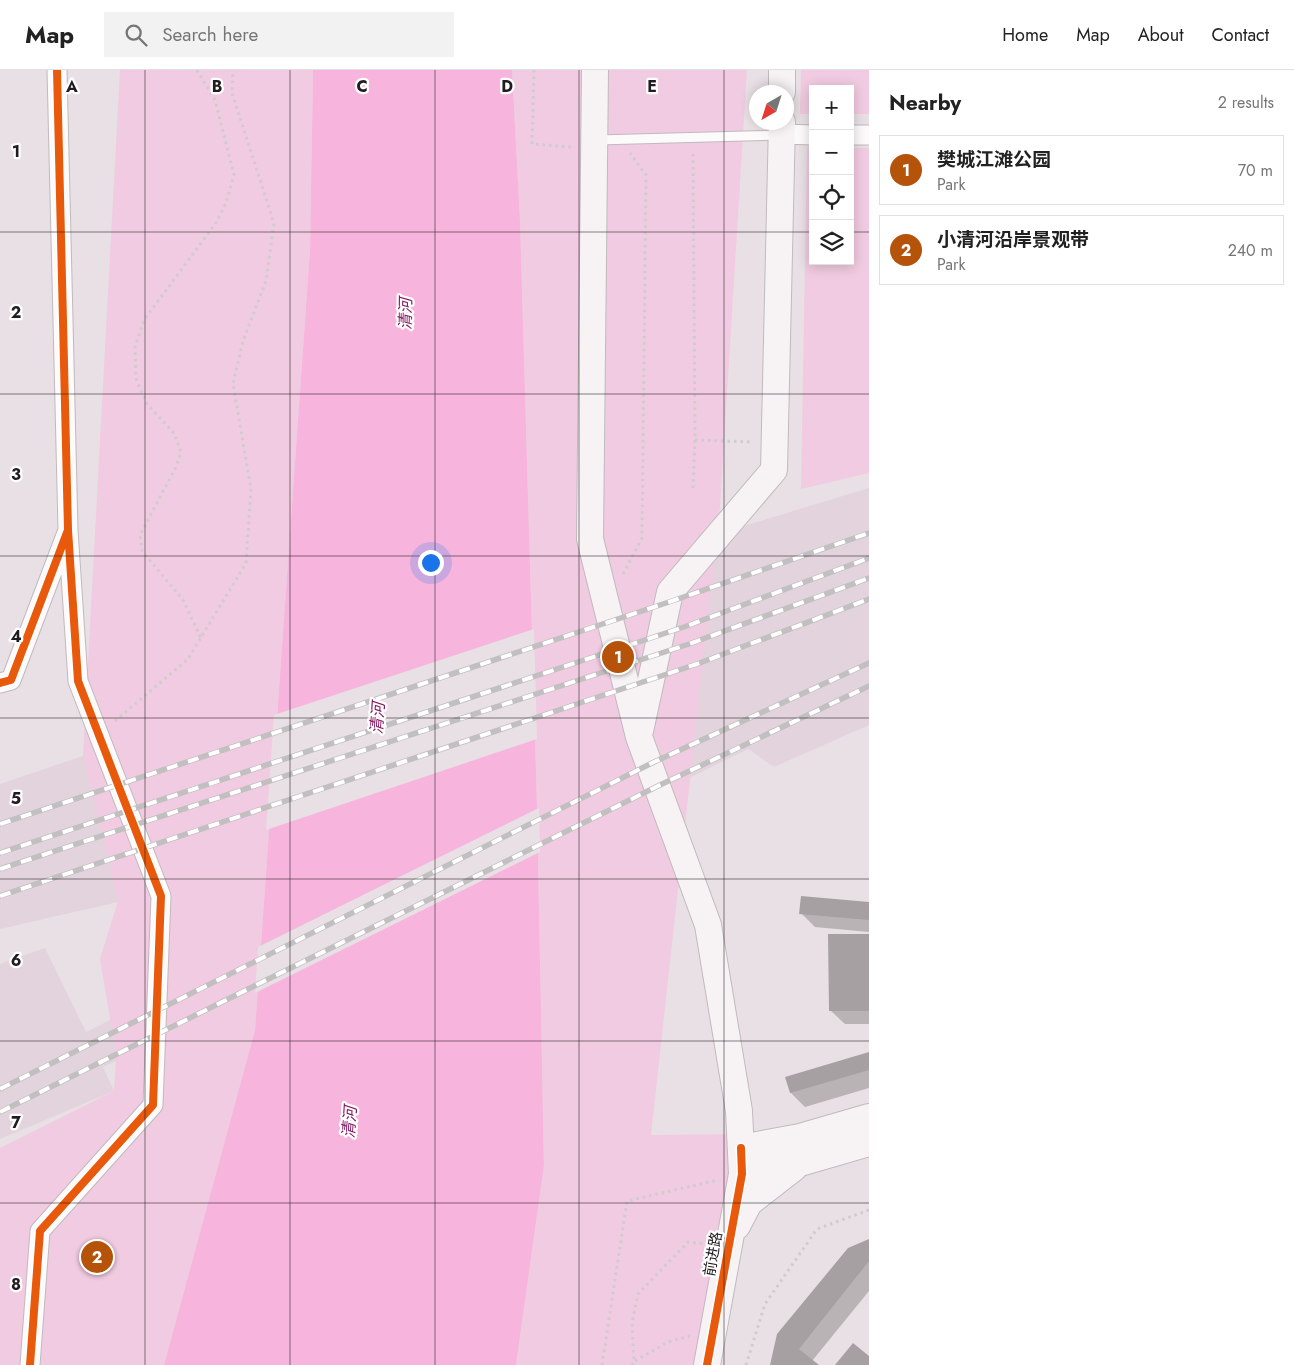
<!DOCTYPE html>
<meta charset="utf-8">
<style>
:root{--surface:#fff;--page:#f2f2f2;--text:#222;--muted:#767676;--line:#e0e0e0;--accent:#b45309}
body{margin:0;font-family:Jost,"Noto Sans SC",sans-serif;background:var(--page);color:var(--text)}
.controls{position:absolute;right:15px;top:15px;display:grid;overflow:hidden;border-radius:0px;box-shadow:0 2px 12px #0003}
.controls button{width:45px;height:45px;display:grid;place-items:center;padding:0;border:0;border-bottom:1px solid var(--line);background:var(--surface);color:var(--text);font:25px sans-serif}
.compass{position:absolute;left:749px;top:15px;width:45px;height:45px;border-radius:50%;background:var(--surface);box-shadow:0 2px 12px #0003;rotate:219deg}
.you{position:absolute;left:430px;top:492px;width:18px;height:18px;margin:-12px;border:4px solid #fff;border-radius:50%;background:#1a73e8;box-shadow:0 0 0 8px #1a73e833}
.badge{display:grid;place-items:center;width:32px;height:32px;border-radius:50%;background:var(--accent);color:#fff;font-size:16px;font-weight:700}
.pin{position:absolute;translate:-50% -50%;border:2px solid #fff;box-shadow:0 1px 5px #0006}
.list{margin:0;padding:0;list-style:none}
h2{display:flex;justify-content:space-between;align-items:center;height:65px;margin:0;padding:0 20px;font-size:21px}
h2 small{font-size:16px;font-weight:400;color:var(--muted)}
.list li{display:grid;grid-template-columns:32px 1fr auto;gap:15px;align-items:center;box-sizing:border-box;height:70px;margin:0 10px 10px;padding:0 10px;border:1px solid var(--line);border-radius:0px}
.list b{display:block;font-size:19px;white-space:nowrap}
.list p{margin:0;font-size:16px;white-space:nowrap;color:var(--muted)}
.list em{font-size:16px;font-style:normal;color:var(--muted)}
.icon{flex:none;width:28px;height:28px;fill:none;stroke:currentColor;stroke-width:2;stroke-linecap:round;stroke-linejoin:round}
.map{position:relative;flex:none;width:869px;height:1295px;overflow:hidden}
header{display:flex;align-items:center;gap:30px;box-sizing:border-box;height:70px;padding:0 25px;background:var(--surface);border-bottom:1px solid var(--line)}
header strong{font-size:24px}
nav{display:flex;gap:28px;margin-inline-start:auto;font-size:18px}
.search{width:350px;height:45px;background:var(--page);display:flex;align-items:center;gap:12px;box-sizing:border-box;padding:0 18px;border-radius:0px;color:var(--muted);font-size:19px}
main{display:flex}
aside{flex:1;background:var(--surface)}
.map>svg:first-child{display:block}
.built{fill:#e3d3dc}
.green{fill:#f1cbe1}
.water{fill:#f7b5dd}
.pier{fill:#e8e0e4}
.shadow{fill:#0003}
.building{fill:#a6a0a3}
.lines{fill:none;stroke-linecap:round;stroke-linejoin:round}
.lane-casing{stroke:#c0babd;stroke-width:11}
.street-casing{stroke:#c0babd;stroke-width:21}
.secondary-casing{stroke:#c0babd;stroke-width:28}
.path{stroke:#cecccd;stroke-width:3;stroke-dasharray:2.5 4;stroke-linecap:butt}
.lane{stroke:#fcfafb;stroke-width:9}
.street{stroke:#fcfafb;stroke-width:19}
.secondary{stroke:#f7f3f5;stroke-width:26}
.rail-casing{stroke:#c1bfc0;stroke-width:5.5}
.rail{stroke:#fff;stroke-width:4;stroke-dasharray:11;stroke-linecap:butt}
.cycleway-casing{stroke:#fff;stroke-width:11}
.cycleway{stroke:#e8590c;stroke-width:8}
.grid{fill:none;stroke:#211c1f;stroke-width:1;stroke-opacity:0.55}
.labels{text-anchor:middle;stroke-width:4.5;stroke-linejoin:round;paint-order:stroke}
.street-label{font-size:15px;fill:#211c1f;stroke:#fff}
.water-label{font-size:16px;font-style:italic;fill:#831b63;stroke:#fff}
.grid-label{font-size:16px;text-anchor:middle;font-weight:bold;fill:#211c1f;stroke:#fff;stroke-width:4.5;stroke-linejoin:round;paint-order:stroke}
</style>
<header>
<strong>Map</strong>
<div class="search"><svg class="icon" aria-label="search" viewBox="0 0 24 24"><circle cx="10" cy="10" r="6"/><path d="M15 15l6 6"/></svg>Search here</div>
<nav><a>Home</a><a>Map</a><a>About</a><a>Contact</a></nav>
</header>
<main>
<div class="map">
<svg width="869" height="1295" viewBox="0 0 869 1295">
<rect width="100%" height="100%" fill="#e8e0e4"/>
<path class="built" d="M869 418V655L774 697 748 679 103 997 114 1021 0 1069V894L45 878 86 962 681 668 668 625 136 804 118 832 0 859V714L83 686 104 702 689 507 744 456Z"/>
<path class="green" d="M120 0H313L310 180 255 960 164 1295H0V1078L114 1021 116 984 100 889 118 831 83 686Z
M512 0H747L720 437 651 1065 740 1064 707 1295H516L544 1095 537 737 520 150Z
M801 0H869V44H850V19H813V44H800Z
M807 77H813V191H850V78H869V403L801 419Z"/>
<path class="water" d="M313 0H512L520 150 537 737 544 1095 516 1295H164L255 960 310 180Z"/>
<path class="pier" d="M534 559 537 669 266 760 274 645Z
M539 738 540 782 255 923 258 877Z"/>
<path class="shadow" d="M869 833V862L815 857 801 843Z
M869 865V954H845L831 941Z
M869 984V1018L805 1037 791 1023 786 1008Z
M869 1170V1221L812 1291 817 1295H772Z"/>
<path class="building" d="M801 826 869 832V850L799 844Z
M828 864H869V941H829Z
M869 982V1000L790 1023 785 1007Z
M869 1169V1191L799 1279 819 1295H770L777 1264 848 1178Z
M853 1273 869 1286V1295H835Z"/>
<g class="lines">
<defs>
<path id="lane" d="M597 70 779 65"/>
<path id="street" d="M782 64 813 65
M850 65H869
M0 613 11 610 68 460 57 0
M30 1295 40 1161 153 1035 161 826 78 611 68 460"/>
<path id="secondary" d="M595 0 590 469 639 667 708 855 739 1041 742 1104 707 1295
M782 22V0
M640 661 670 522 774 400 782 52
M741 1078 800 1067 869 1047
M742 1104 800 1093 869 1073
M737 1156 749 1133 794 1098"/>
</defs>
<use href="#lane" class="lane-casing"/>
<use href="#street" class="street-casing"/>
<use href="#secondary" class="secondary-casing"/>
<path class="path" d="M197 0 215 30 234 105 226 133 216 153 144 250 135 277 136 309 147 334 174 363 181 382 176 397 140 465 142 481 183 530 201 568
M534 0 532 74 572 77
M695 370 752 372
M693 418 695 370 693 81
M623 504 642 468 646 105 630 83
M115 651 188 589 246 493 251 419 233 314 243 271 266 211 274 153 232 23 233 0
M635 1291 668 1272 690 1266
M602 1295 627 1131 718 1110
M632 1295 634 1291 632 1253 638 1224 688 1172 705 1174
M746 1295 765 1234 817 1159 869 1140"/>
<use href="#lane" class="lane"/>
<use href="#street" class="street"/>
<use href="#secondary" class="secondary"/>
<defs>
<path id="rail" d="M0 754 672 531 869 463
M0 783 684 557 869 488
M0 799 689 574 869 508
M0 826 697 594 869 529
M0 1019 654 692 869 593
M0 1042 662 714 869 616"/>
</defs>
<use href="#rail" class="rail-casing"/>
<use href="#rail" class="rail"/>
<defs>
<path id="cycleway" d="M0 613 11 610 68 460 57 0
M30 1295 40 1161 153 1035 161 826 78 611 68 460
M707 1295 742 1104 741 1078"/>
</defs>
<use href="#cycleway" class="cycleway-casing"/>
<use href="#cycleway" class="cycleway"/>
</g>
<path class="grid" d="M145 0V1295M290 0V1295M435 0V1295M579 0V1295M724 0V1295M0 162H813M850 162H869M0 324H869M0 486H869M0 648H869M0 809H869M0 971H869M0 1133H869"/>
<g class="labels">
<g class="street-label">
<text transform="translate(713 1184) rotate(-80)" y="5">前进路</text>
</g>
<g class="water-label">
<text transform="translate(405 244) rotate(-89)" y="6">清河</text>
<text transform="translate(377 648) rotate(-86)" y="6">清河</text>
<text transform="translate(349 1052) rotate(-86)" y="6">清河</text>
</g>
</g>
<g class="grid-label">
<text x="72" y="22">A</text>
<text x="217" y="22">B</text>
<text x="362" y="22">C</text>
<text x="507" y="22">D</text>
<text x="652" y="22">E</text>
<text x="16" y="87">1</text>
<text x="16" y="248">2</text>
<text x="16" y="410">3</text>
<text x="16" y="572">4</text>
<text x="16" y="734">5</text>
<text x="16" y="896">6</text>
<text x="16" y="1058">7</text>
<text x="16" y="1220">8</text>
</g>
</svg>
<div class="controls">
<button>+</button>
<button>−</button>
<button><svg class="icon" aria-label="locate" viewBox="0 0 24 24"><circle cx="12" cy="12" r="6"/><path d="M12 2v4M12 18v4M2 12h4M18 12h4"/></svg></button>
<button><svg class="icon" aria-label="layers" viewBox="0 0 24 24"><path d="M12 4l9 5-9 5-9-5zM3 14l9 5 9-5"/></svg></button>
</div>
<svg class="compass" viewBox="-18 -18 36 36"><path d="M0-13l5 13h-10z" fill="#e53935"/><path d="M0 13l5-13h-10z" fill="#767676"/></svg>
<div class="you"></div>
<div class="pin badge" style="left:618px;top:587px">1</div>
<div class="pin badge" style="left:97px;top:1187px">2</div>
</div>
<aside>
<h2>Nearby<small>2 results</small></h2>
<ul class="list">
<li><span class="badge">1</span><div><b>樊城江滩公园</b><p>Park</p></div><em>70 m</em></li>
<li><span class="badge">2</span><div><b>小清河沿岸景观带</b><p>Park</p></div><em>240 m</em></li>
</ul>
</aside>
</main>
